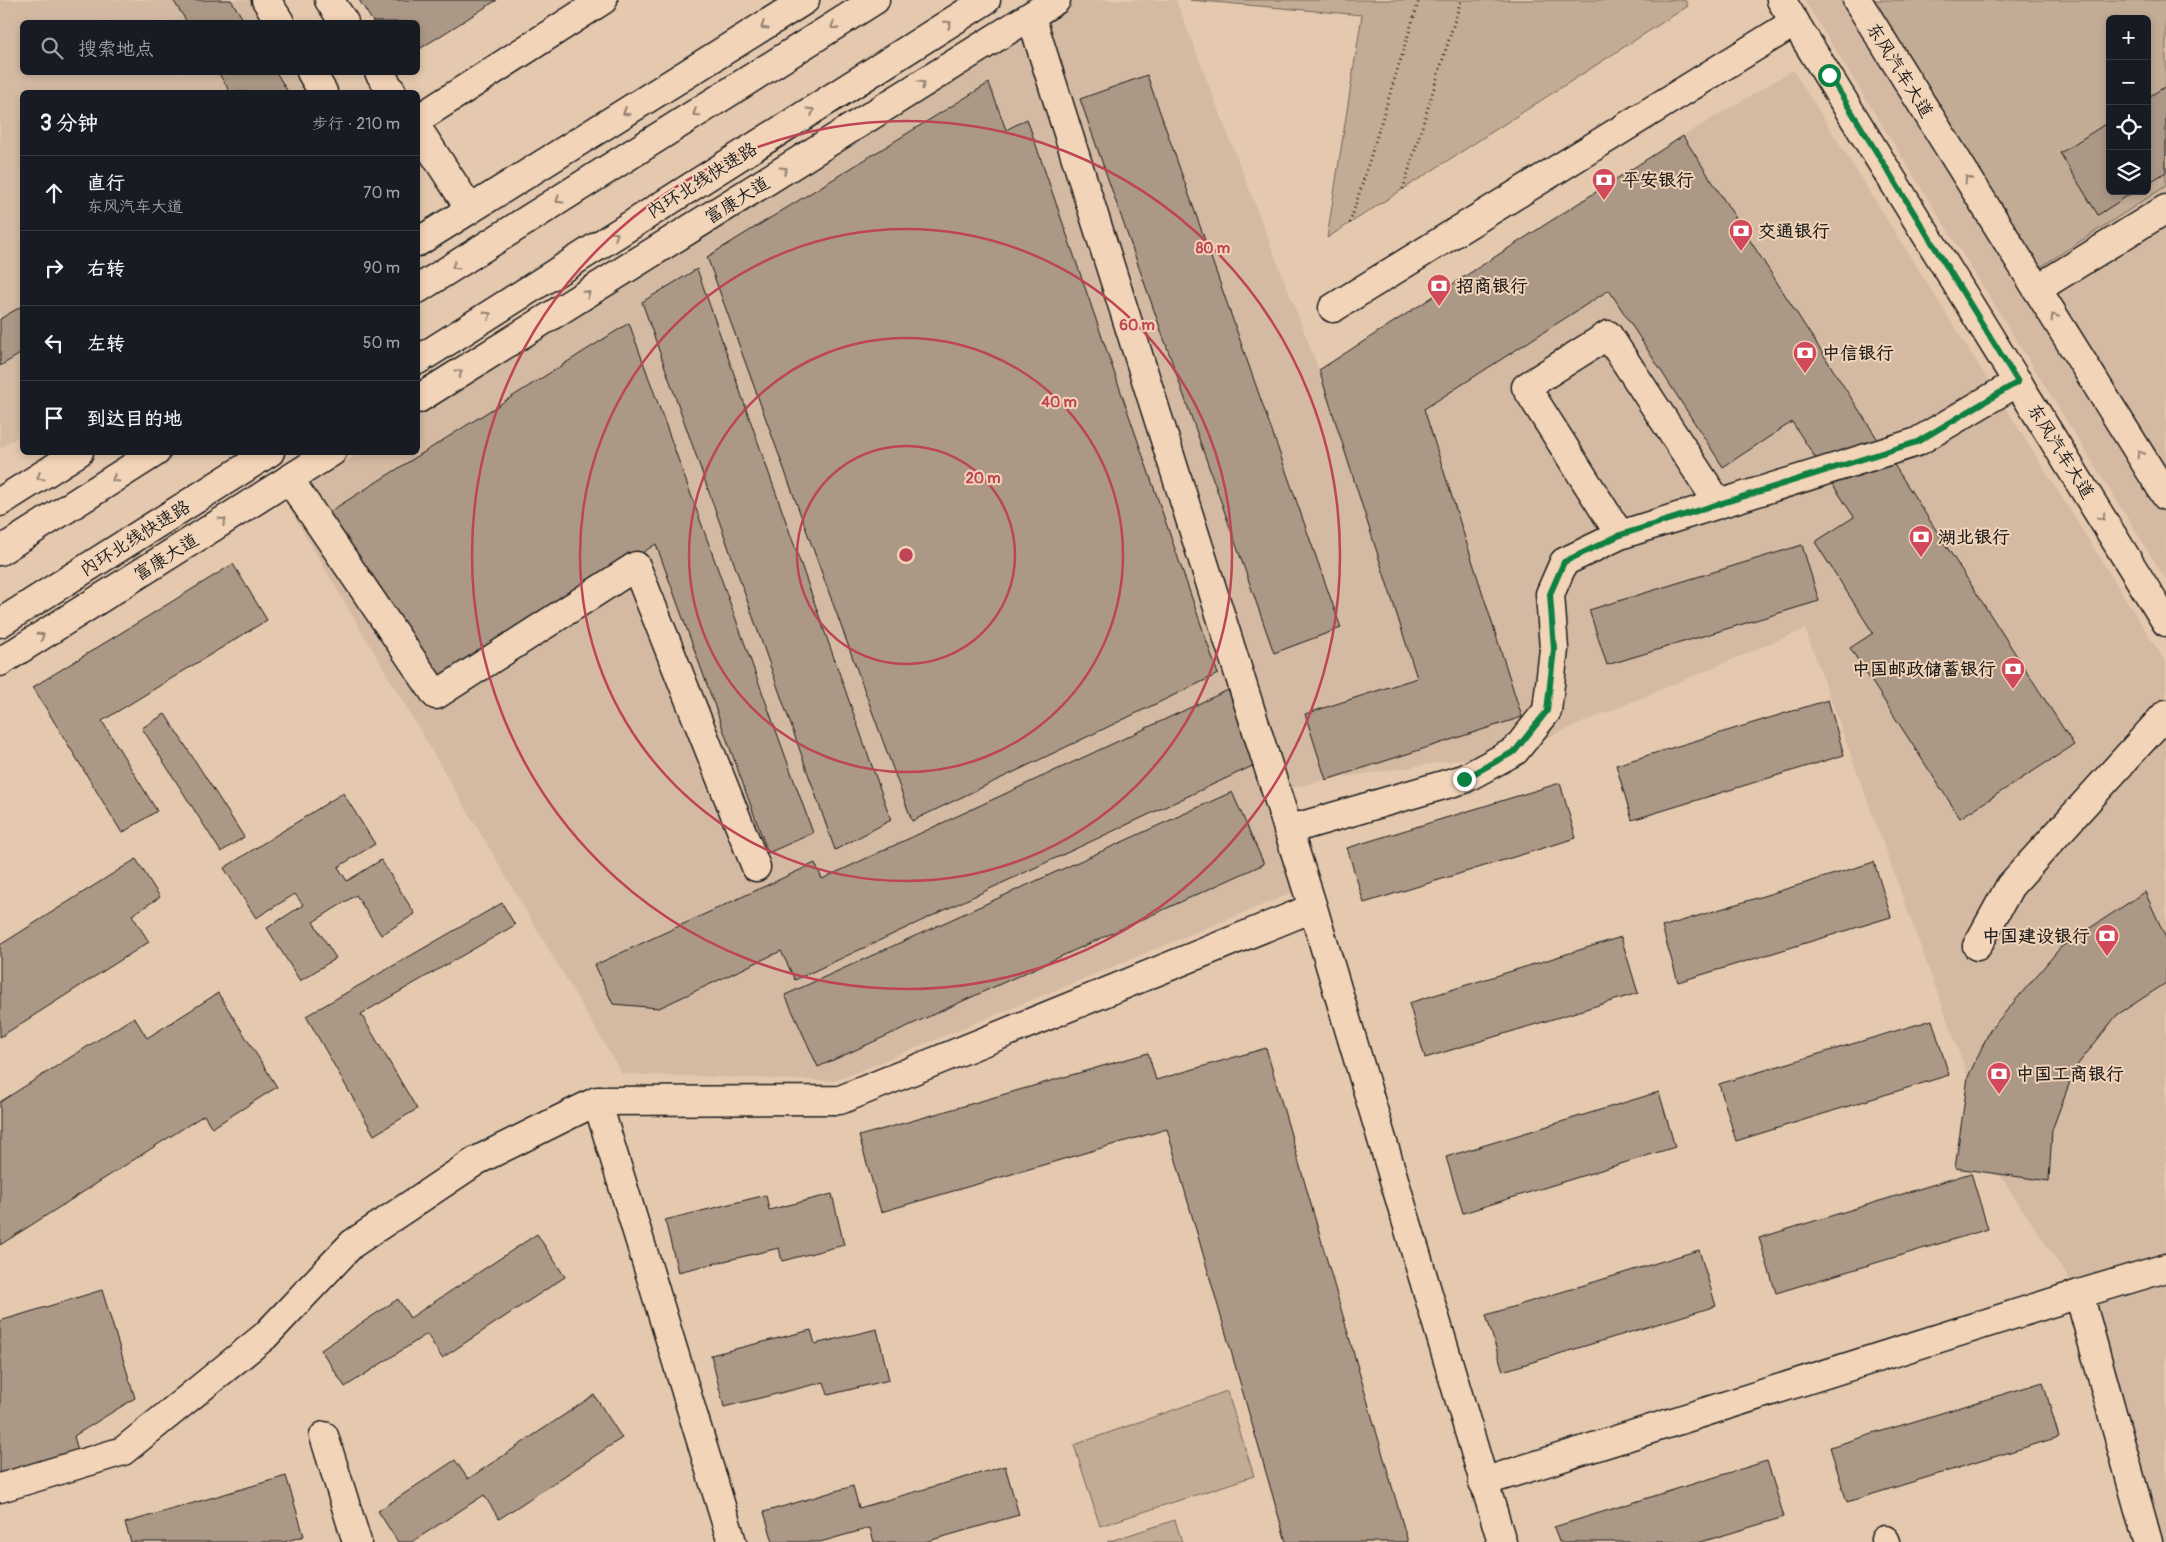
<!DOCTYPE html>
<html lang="zh">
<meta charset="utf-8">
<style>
:root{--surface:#171b24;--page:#242831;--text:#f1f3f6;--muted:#9ea1a6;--line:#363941}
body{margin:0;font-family:Pangolin,"LXGW WenKai TC",sans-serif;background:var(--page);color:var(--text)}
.controls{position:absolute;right:15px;top:15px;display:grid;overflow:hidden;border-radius:8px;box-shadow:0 2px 8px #0003}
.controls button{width:45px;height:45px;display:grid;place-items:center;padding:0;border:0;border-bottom:1px solid var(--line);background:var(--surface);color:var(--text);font:25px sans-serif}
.stop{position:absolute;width:15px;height:15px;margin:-11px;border:4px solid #0b8043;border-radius:50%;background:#fff}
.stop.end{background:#0b8043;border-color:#fff;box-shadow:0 1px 5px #0008}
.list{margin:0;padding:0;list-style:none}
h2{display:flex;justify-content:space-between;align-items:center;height:65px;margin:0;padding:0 20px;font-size:21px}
h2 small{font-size:16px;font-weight:400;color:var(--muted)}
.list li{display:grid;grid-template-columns:32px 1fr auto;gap:15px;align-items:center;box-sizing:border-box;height:75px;padding:0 20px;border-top:1px solid var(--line)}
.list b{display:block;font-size:19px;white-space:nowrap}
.list p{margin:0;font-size:16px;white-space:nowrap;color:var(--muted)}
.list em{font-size:16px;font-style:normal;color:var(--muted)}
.icon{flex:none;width:28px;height:28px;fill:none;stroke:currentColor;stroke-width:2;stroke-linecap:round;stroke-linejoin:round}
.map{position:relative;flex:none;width:2166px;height:1542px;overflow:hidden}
.search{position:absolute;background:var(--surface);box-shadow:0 2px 8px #0003;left:20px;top:20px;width:400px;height:55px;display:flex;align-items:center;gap:12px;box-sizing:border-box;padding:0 18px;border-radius:8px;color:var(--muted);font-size:19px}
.panel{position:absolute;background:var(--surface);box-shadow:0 2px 8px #0003;left:20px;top:90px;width:400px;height:365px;border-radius:8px}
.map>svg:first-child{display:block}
.built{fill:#d4baa3;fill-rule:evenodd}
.green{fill:#c3ac96;stroke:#706459;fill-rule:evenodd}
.building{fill:#ac9886;stroke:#1c1c1c}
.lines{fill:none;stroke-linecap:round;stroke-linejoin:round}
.minor-casing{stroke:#1c1c1c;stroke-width:31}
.major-casing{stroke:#1c1c1c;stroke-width:31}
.highway-casing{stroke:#1c1c1c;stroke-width:31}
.path{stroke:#1c1c1c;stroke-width:3;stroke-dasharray:1 4;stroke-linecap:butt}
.minor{stroke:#f2d4b8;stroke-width:28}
.major{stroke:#f2d4b8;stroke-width:28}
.highway{stroke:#f2d4b8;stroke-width:28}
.oneway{stroke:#928172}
.route{stroke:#0b8043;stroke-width:6}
.ring{fill:none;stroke:#bf4455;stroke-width:2.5}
.labels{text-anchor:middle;stroke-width:4;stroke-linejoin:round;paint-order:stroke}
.street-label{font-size:18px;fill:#1c1c1c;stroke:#f2d4b8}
.poi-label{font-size:18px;font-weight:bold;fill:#1c1c1c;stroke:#f2d4b8;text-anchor:start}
.centre{fill:#bf4455;stroke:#f2d4b8;stroke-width:2.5}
.ring-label{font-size:15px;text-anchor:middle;font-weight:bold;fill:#bf4455;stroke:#f2d4b8;stroke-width:4;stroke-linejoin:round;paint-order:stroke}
</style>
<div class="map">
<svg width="2166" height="1542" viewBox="0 0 2166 1542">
<rect width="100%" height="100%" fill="#e5c9af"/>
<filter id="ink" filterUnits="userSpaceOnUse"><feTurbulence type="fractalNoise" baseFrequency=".02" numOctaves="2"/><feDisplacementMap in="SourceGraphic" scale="10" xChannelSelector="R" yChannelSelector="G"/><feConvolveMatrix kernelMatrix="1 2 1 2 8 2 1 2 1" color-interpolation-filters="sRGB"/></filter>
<g filter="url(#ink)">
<path class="built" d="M0 0H253L267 22H22V72L299 73 312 92H22V434L0 448Z
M1056 0H1176L1319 370 1683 136 1793 70 2166 663V1542H2153L2079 1294 1999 1174 1955 1168 1968 1077 1805 629 1515 751 1326 780 1276 791 1306 887 835 1081 622 1074 285 501 360 453 418 452V415Z
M1804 0H2166V580ZM2110 19H2147V191H2110Z"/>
<path class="green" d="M1190 0H1685L1688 6 1327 238 1362 15Z
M1854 0H2166V186L2028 275ZM2110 19H2147V191H2110Z
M1227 1391 1254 1476 1100 1526 1074 1445Z
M1175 1520 1182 1542H1107Z"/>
<path class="building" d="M173 0H231L245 22H187Z
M359 0H497L418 50V22H373Z
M218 72H276L288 92H230Z
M1147 75 1341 628 1274 653 1080 99Z
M989 83 1006 130 1027 119 1218 674 912 821 707 257Z
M2166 86V172L2147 184V98Z
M2110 121V191H2135L2098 215 2060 153Z
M1683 136 2074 745 1960 818 1850 648 1873 633 1815 542 1854 517 1792 422 1723 467 1609 290 1424 409 1522 717 1326 780 1305 714 1417 678 1319 370Z
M697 269 891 820 835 850 642 302Z
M22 306V353L0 366V319Z
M629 323 813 833 768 853 656 544 439 683 329 512Z
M1802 545 1819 601 1607 665 1589 610Z
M233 564 267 620 102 721 157 811 122 833 33 687Z
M1228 690 1261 762 795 980 781 951 659 1008 613 1004 595 965 815 863 822 879Z
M1828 700 1844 755 1632 820 1616 765Z
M165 714 244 837 221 852 142 728Z
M1560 783 1576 838 1364 903 1347 848Z
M1232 792 1264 864 818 1067 785 995Z
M343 793 375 844 338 867 347 881 381 860 415 914 381 935 356 895 313 922 336 958 300 981 267 928 303 905 295 894 256 918 224 868Z
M136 859 160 897 132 915 149 942 0 1037V945Z
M1874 862 1891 917 1678 982 1662 927Z
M2145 892 2166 938V983L2117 1015 2075 1068 2052 1130 2049 1181 1955 1168 1968 1077 1990 1030 2061 947Z
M502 903 515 925 361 1014 417 1109 374 1135 306 1016Z
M1621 937 1638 993 1425 1058 1409 1003Z
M218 993 277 1087 212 1128 204 1115 0 1245V1102L134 1017 147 1038Z
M1932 1020 1949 1075 1736 1141 1719 1084Z
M1266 1048 1408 1542H1286L1167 1129 881 1212 859 1136 1148 1053 1156 1080Z
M1659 1092 1675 1147 1463 1213 1446 1157Z
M1971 1173 1988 1229 1776 1293 1759 1238Z
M832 1194 844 1245 782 1261 779 1248 678 1272 665 1220 766 1195 769 1210Z
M537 1234 565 1277 442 1358 427 1334 345 1387 321 1350 398 1299 410 1318Z
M1699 1250 1716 1306 1503 1371 1486 1315Z
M102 1290 135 1398 74 1436 80 1458 0 1482V1321Z
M877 1329 889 1380 828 1395 824 1382 724 1407 711 1355 811 1330 815 1344Z
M2043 1382 2059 1437 1847 1502 1830 1447Z
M594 1395 622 1438 499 1519 484 1495 412 1542H398L378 1511 455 1460 468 1479Z
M1767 1461 1784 1517 1701 1542H1559L1554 1527Z
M1005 1466 1019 1515 925 1542H874L870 1528 820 1542H773L764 1512 853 1486 859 1508Z
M286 1476 304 1536 284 1542H131L125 1523Z"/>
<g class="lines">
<defs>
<path id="minor" d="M266 0 280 22
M329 0 344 22
M1031 16 1313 908 1502 1542
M311 72 323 92
M379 72 392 92
M418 119 603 0
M418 129 470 209
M2037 289 2166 209
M1333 308 1795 22
M289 479 436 695 636 566 756 867
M1719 504 1608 335 1526 387 1620 535 1917 442 2018 382
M1288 830 1464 779 1515 751 1547 711 1554 649 1550 594 1564 562 1620 535
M1977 946 2010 886 2166 714
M597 1101 732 1542
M2079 1294 2166 1268
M324 1436 357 1542
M1483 1482 2079 1294 2148 1542
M0 1488 123 1451 265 1336 352 1244 476 1161 597 1101 840 1100 1313 908
M1885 1540 1886 1542"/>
<path id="major" d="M1781 0 2166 622
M1857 0 2166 496
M418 242 805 0
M418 399 1056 0
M0 502 79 452
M0 662 332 452"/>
<path id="highway" d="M418 289 875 0
M418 360 986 0
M0 551 156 452
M0 623 270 452"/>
</defs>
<use href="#minor" class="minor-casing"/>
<use href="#major" class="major-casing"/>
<use href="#highway" class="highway-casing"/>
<path class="path" d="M1403 189 1461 0
M1350 223 1419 0"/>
<use href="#minor" class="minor"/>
<use href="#major" class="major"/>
<use href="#highway" class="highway"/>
</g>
<defs><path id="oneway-chevron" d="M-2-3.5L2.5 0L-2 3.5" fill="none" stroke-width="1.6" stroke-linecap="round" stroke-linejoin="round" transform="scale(1.25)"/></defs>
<g class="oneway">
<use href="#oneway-chevron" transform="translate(948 24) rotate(-32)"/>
<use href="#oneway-chevron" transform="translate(764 26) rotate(148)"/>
<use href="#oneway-chevron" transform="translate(834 26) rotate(148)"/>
<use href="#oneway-chevron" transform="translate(922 84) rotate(-32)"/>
<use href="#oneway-chevron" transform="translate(811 111) rotate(-32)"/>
<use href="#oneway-chevron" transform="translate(626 112) rotate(148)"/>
<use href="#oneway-chevron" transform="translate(696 113) rotate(148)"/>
<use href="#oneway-chevron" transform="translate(784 170) rotate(-32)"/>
<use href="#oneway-chevron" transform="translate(1968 179) rotate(-122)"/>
<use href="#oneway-chevron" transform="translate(559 200) rotate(148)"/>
<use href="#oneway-chevron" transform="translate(615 235) rotate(-32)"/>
<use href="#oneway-chevron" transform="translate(455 266) rotate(148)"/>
<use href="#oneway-chevron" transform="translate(587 294) rotate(-32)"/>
<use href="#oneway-chevron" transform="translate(488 315) rotate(-32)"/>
<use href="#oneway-chevron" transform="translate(2054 317) rotate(-122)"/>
<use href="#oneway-chevron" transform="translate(459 373) rotate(-32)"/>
<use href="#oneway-chevron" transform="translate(2140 454) rotate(-122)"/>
<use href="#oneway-chevron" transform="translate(40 477) rotate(148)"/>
<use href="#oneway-chevron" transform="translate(115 479) rotate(148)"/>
<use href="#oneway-chevron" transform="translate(2102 517) rotate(58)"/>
<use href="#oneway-chevron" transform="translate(223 521) rotate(-32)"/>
<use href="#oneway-chevron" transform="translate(41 636) rotate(-32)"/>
</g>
</g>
<g class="lines" filter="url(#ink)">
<path class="route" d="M1464 779 1515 751 1547 711 1554 649 1550 594 1564 562 1620 535 1917 442 2018 382 1829 75"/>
</g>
<g class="ring">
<circle cx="906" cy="555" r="109"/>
<circle cx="906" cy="555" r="217"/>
<circle cx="906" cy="555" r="326"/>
<circle cx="906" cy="555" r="434"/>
</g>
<defs>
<symbol id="bank-pin" viewBox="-11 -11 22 30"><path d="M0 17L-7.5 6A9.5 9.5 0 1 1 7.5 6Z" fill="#d1495b" stroke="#f2d4b8"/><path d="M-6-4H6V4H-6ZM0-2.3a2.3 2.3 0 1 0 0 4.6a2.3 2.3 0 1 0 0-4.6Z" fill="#fff"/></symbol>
</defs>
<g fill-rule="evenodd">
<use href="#bank-pin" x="1590" y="166" width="28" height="38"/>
<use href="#bank-pin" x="1727" y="217" width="28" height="38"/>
<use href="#bank-pin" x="1425" y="272" width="28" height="38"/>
<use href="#bank-pin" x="1791" y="339" width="28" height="38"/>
<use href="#bank-pin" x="1907" y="523" width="28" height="38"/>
<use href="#bank-pin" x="1999" y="655" width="28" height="38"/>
<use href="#bank-pin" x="2093" y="922" width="28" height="38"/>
<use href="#bank-pin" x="1985" y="1060" width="28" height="38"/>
</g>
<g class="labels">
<g class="street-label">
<text transform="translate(1900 70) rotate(58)" y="6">东风汽车大道</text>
<text transform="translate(702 180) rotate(-32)" y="6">内环北线快速路</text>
<text transform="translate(737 200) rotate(-32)" y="6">富康大道</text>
<text transform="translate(2061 451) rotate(58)" y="6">东风汽车大道</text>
<text transform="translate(135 538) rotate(-32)" y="6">内环北线快速路</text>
<text transform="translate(166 557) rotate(-32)" y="6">富康大道</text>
</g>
<g class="poi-label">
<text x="1622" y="186">平安银行</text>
<text x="1758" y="237">交通银行</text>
<text x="1456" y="292">招商银行</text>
<text x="1822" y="359">中信银行</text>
<text x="1938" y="543">湖北银行</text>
<text x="1996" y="675" text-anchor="end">中国邮政储蓄银行</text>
<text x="2090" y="942" text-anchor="end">中国建设银行</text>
<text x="2016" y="1080">中国工商银行</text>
</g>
</g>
<circle cx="906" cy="555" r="8" class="centre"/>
<g class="ring-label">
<text x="1213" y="253">80 m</text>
<text x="1137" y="330">60 m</text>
<text x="1059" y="407">40 m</text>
<text x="983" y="483">20 m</text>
</g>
</svg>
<div class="controls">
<button>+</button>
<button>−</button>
<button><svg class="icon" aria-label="locate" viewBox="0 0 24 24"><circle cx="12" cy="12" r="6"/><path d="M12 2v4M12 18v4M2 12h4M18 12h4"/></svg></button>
<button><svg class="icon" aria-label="layers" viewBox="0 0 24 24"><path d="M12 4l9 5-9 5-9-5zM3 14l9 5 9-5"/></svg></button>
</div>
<div class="stop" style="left:1829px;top:75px"></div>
<div class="stop end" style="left:1464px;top:779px"></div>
<div class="search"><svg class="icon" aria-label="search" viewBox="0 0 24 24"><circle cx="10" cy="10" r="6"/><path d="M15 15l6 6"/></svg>搜索地点</div>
<section class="panel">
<h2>3 分钟<small>步行 · 210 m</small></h2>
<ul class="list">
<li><svg class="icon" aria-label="ahead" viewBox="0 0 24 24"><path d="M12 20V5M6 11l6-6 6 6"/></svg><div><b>直行</b><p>东风汽车大道</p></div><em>70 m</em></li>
<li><svg class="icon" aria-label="right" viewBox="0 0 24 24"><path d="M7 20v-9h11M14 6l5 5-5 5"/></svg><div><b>右转</b></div><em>90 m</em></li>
<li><svg class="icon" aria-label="left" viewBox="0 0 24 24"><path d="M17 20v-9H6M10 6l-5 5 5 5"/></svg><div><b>左转</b></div><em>50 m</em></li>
<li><svg class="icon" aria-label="arrive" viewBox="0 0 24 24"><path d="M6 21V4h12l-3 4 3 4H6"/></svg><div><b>到达目的地</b></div></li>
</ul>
</section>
</div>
